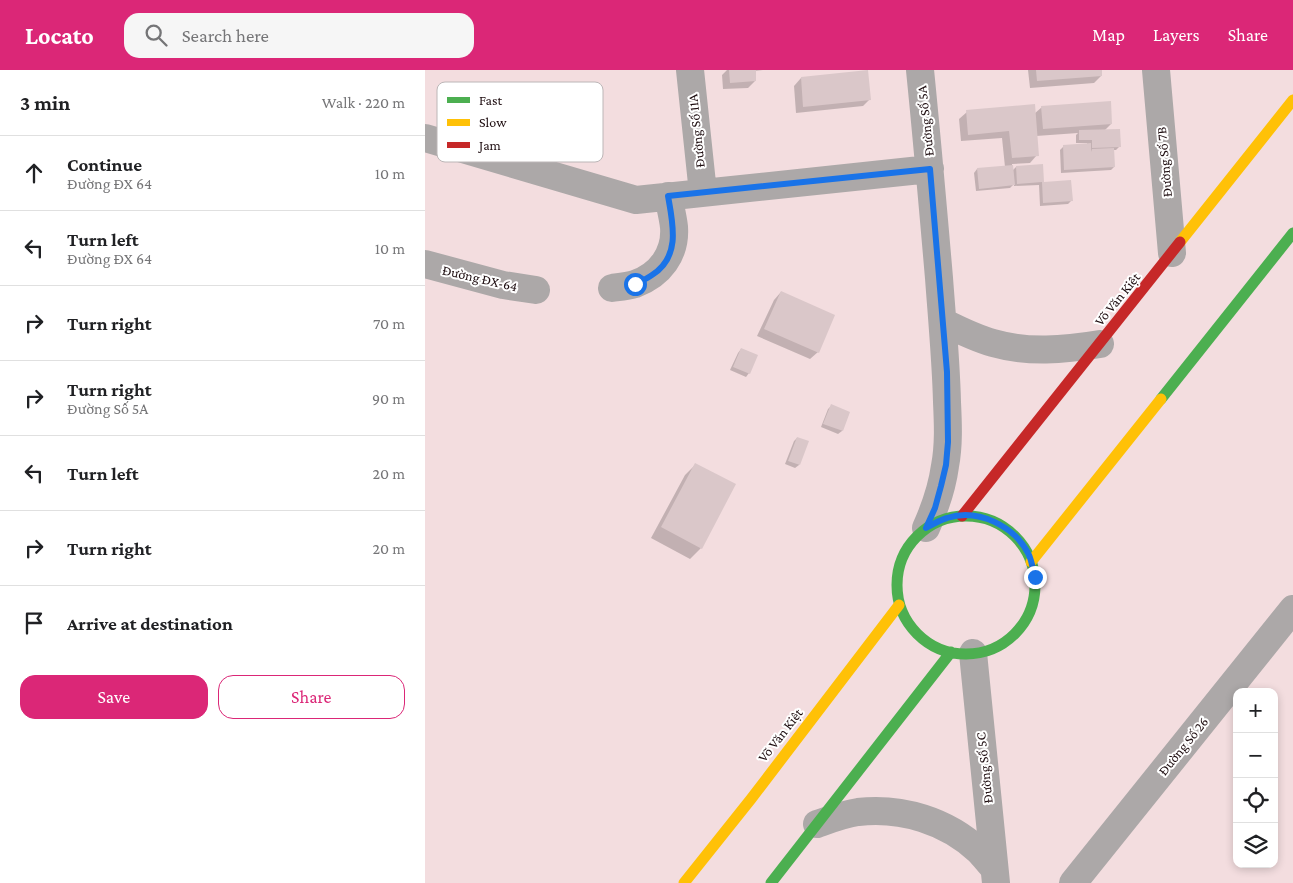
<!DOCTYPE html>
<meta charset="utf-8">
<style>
:root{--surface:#fff;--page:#f6f6f6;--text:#202124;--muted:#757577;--line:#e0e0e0;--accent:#db2777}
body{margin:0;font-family:"Crimson Pro",serif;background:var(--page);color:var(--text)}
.controls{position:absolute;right:15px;bottom:15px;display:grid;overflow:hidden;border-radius:10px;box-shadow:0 2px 8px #0003}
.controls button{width:45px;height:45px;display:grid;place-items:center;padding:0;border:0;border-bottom:1px solid var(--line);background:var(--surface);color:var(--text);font:25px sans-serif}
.stop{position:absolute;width:15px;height:15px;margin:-11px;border:4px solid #1a73e8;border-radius:50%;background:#fff}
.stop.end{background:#1a73e8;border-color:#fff;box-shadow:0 1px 5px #0008}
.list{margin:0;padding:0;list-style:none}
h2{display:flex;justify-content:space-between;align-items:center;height:65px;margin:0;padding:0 20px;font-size:21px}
h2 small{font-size:16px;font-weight:400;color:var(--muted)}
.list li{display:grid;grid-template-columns:32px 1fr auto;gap:15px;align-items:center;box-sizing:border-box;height:75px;padding:0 20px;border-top:1px solid var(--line)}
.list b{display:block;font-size:19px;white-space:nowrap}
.list p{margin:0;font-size:16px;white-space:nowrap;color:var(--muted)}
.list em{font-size:16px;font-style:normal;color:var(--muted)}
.actions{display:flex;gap:10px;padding:15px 20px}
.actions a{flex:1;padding:11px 0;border:1px solid var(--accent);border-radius:15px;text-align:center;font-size:18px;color:var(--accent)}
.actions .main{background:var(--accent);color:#fff}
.icon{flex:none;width:28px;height:28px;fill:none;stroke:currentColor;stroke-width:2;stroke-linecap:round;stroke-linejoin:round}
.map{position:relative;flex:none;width:868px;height:813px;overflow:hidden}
header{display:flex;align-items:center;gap:30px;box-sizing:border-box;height:70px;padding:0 25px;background:var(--accent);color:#fff}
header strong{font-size:24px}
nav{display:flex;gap:28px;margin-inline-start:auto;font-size:18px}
.search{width:350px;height:45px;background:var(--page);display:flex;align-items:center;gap:12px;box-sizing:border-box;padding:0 18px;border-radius:15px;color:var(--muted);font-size:19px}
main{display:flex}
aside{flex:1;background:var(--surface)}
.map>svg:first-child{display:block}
.shadow{fill:#0003}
.building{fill:#dac7c9}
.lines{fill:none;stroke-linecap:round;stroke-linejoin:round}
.street{stroke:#aca8a8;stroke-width:28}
.fast{stroke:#4caf50;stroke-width:11}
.slow{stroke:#ffc107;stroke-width:11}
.jam{stroke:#c62828;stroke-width:11}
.route{stroke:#1a73e8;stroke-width:6}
.labels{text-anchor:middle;stroke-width:4;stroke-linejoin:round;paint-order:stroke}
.street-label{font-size:14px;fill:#1e0d10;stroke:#fff}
.key{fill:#fff;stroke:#bcb6b7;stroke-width:1}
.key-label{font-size:14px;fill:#1e0d10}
</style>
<header>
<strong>Locato</strong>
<div class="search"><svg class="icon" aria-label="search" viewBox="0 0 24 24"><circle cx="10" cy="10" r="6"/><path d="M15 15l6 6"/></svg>Search here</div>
<nav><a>Map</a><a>Layers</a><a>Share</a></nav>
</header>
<main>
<aside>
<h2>3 min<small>Walk · 220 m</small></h2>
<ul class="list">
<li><svg class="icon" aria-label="ahead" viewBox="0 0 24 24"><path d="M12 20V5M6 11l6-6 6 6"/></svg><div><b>Continue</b><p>Đường ĐX 64</p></div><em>10 m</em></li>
<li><svg class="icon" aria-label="left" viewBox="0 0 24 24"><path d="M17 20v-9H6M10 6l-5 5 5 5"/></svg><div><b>Turn left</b><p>Đường ĐX 64</p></div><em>10 m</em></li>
<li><svg class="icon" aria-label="right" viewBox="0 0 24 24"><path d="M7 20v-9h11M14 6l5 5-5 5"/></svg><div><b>Turn right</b></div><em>70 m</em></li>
<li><svg class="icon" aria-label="right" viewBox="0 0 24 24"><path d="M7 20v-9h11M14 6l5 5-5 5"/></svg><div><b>Turn right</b><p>Đường Số 5A</p></div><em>90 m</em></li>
<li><svg class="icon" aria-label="left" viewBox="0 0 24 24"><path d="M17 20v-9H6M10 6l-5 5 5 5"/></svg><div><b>Turn left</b></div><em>20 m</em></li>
<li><svg class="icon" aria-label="right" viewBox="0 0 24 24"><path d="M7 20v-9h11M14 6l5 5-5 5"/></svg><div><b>Turn right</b></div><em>20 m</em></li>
<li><svg class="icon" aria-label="arrive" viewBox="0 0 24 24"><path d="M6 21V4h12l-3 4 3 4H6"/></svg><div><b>Arrive at destination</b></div></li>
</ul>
<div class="actions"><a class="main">Save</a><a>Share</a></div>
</aside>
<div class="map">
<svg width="868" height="813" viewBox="0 0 868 813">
<rect width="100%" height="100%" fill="#f3dddf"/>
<path class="shadow" d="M302 0H338L329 1 330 11 323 18 298 19 297 5Z
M603 0H675L676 6 669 13 605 18Z
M376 8 445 29 438 36 371 43 369 16Z
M617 37 686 54 679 61 695 76 691 80H688L689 97 686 100 636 103 635 80 639 76 662 75V73H651V65L653 63 611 66 612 85 605 93 587 94V101L591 97 617 95 618 114 646 131 643 134 615 136 614 115 589 116V114L585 118 551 121 549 103 552 99 580 97 577 68 536 71 534 49 542 42 609 44Z
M356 222 393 282 385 289 332 266 349 230Z
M316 279 324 303 321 307 305 300 313 283Z
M406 336 424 343 417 361 413 364 396 357 403 339Z
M372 368 374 395 370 398 360 394 369 371Z
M271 394 276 478 265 489 226 468 260 405Z"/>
<path class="building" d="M304 0H331V11L305 13Z
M443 0 446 30 378 37 376 7Z
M611 0H677V6L612 11Z
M686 31 687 54 618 59 616 36Z
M610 34 614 86 587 88 584 61 543 65 541 40Z
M695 59 696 77 667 78V70H654V60Z
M666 73V82L667 79 689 78 690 97 639 100 638 75Z
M618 94 619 112 646 110 648 131 618 133 617 112 592 114 591 96Z
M588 95 590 115 554 119 552 98Z
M356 221 410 245 394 283 339 259Z
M316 278 333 285 325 304 308 297Z
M406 334 425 342 418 361 398 354Z
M372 367 384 371 375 395 363 391Z
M270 393 311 414 277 479 236 457Z"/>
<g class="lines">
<path class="street" d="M265 0 278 123
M495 0C502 69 508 138 514 208 517 249 521 291 522 332 523 353 524 375 520 396 517 418 510 438 501 458
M731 0 747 183
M0 68 211 130 505 99
M0 194 78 215 111 220
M187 218C194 217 203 216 210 214 235 205 251 184 249 157 248 147 245 136 243 126
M518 252C534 260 550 268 568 273 603 283 639 280 675 274
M548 583 571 813
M392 754C406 749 419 744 433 742 477 737 522 751 554 781 559 786 564 793 569 798
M648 813 868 539"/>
<path class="fast" d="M736 329 868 163
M472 515a69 69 0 1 1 138 0a69 69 0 1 1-138 0Z
M346 813 526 582"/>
<path class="slow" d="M755 172 868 30
M606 492 736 329
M259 813 326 729 474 535"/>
<path class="jam" d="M537 446 755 172"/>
</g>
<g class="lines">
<path class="route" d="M210 214C216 211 222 209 227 205 256 187 248 154 243 126L505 99 522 302 523 372 521 395 516 416 510 438 501 458C508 454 515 450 522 448 553 438 590 456 604 485 607 492 608 500 610 507"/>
</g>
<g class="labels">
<g class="street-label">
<text transform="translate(500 51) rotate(-96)" y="5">Đường Số 5A</text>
<text transform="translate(271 61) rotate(-96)" y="5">Đường Số 11A</text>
<text transform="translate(739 92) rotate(-95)" y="5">Đường Số 7B</text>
<text transform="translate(55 208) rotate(13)" y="5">Đường ĐX-64</text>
<text transform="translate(692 229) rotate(-51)" y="5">Võ Văn Kiệt</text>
<text transform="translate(355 665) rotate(-52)" y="5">Võ Văn Kiệt</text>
<text transform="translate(758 676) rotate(-51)" y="5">Đường Số 26</text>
<text transform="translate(559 698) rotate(-96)" y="5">Đường Số 5C</text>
</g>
</g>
<rect x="12" y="12" width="166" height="80" rx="8" class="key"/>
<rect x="22" y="27" width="23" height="6" fill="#4caf50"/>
<rect x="22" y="49" width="23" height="7" fill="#ffc107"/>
<rect x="22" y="72" width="23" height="6" fill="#c62828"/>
<g class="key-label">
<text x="54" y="35">Fast</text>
<text x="54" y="57">Slow</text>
<text x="54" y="80">Jam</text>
</g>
</svg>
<div class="controls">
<button>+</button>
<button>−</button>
<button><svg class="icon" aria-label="locate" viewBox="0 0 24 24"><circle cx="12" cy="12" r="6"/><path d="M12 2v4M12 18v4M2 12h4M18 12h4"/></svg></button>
<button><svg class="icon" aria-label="layers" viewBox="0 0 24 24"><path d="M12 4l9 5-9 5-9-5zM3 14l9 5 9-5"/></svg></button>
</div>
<div class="stop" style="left:210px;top:214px"></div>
<div class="stop end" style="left:610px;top:507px"></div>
</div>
</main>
